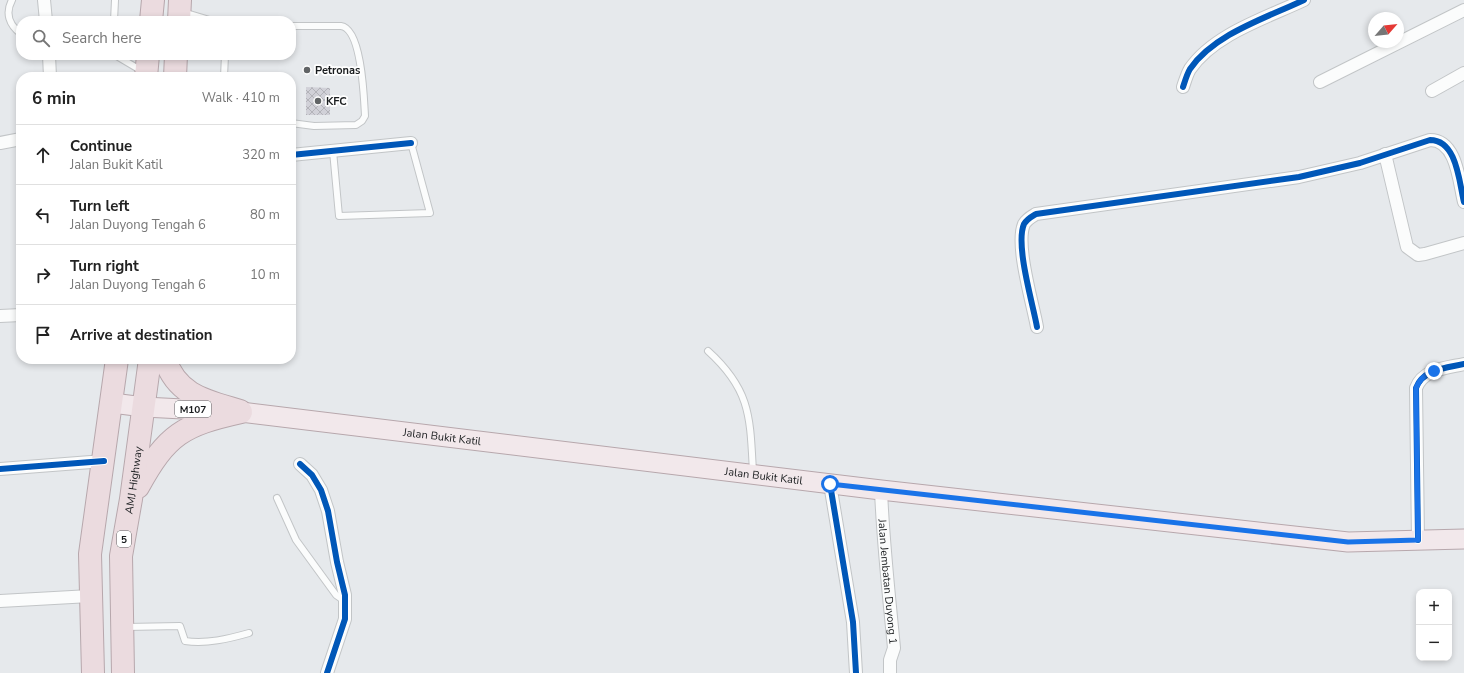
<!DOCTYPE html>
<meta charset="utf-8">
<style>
:root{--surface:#fff;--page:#f2f2f2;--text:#222;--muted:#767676;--line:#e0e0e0}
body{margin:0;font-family:"Nunito Sans",sans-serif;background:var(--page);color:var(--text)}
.controls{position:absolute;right:12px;bottom:12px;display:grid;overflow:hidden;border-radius:8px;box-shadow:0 2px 6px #0003}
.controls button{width:36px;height:36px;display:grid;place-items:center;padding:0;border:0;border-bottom:1px solid var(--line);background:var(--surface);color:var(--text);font:20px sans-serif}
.compass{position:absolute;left:1368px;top:12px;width:36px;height:36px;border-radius:50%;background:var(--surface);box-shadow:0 2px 6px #0003;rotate:62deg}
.stop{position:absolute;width:12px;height:12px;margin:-9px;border:3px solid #1a73e8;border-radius:50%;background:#fff}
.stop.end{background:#1a73e8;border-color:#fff;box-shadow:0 1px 4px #0008}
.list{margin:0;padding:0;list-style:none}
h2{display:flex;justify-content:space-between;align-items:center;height:52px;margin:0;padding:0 16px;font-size:17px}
h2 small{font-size:13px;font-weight:400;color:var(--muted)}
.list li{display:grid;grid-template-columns:26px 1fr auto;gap:12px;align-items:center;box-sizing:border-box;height:60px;padding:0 16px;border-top:1px solid var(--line)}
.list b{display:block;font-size:15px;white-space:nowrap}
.list p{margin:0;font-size:13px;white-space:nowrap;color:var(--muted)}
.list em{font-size:13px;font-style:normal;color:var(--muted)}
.icon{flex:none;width:22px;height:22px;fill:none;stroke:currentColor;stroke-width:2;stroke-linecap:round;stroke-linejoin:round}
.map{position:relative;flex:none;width:1464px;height:673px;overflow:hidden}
.search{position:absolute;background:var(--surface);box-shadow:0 2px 6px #0003;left:16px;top:16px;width:280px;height:44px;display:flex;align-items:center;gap:10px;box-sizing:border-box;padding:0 14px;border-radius:16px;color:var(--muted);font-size:15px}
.panel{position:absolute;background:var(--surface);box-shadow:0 2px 6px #0003;left:16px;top:72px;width:280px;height:292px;border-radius:16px}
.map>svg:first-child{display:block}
.building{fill:url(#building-cross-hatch)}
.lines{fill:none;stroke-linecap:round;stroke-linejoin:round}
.lane-casing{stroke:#c2c5c7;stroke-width:8}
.street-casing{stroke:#c2c5c7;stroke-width:14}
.primary-casing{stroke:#b7a7ac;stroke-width:21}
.highway-casing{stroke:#b7a7ac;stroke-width:24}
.lane{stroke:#fbfcfc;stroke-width:6}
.street{stroke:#fbfcfc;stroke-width:12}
.primary{stroke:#f2e8eb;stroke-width:19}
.highway{stroke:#ebdbdf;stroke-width:22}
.cycleway-casing{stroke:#fff;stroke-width:8}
.cycleway{stroke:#0057b8;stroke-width:6}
.route{stroke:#1a73e8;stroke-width:5}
.poi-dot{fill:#616466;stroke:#fff;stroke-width:1.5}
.labels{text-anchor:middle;stroke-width:3.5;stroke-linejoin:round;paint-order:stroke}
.shield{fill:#fff;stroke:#5e6062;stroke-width:1}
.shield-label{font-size:10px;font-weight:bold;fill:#191c1e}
.poi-label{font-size:11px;font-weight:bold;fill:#191c1e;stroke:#fff;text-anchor:start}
.street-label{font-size:11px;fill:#191c1e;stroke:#fff}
</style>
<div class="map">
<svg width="1464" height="673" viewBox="0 0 1464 673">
<defs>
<pattern id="building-cross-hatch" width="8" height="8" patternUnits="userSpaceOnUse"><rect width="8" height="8" fill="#d1d1d8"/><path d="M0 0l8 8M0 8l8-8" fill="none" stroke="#b3b3b9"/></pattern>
</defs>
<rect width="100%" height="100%" fill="#e6e9ec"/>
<path class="building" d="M306 87 330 88V115H306Z"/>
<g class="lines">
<defs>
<path id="lane" d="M12 0C5 13 9 25 21 34
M183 12 213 21
M114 21 115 0
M291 26H341C362 29 364 99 365 116L362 121 356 125 314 126 291 123
M115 55 142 71
M224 77 225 55
M333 151 339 216 430 213 411 143
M708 351C751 390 750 417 753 472
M277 498 296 540 336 595 346 602
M126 627 180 626 185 641C207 644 228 639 249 633"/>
<g id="street">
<path d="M44 0 46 21"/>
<path d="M49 55 50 77"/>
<path d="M1320 82 1464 10"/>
<path d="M1183 87C1185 81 1187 74 1190 69 1214 34 1266 18 1304 0"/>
<path d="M1432 91 1464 73"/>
<path d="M0 143 21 139"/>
<path d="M1385 154 1407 247 1418 255 1425 254 1464 243"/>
<path d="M291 155 411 143"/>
<path d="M0 316 21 315"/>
<path d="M1037 327C1033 304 1015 245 1024 224 1027 219 1031 217 1036 214L1299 177 1360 163 1430 140C1457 140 1459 182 1464 202"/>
<path d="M300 464 312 475 321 490 328 511 337 562 345 595V619L327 673"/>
<path d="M0 469 104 461"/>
<path d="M830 484 853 622 856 673"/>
<path id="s1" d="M881 490C883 543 889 595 894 648L890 660V673"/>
<path d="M1418 540 1416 388C1423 369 1446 368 1464 364"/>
<path d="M0 601 90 596"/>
</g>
<g id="primary">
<path id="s2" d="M112 403 144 407 241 412 881 490 1348 542 1464 539"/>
</g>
<g id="highway">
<path d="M151 21 153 0"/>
<path d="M179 21 180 0"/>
<path d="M146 77 148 55"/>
<path d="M175 77 176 55"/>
<path d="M165 359C177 396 207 401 240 411"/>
<path d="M138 487C167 434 183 425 241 412"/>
<path d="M93 673 90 554 117 359"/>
<path id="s3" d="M123 673 121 556 131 499 150 359"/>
</g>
</defs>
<use href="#lane" class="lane-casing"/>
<use href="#street" class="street-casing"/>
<use href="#primary" class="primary-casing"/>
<use href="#highway" class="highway-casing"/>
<use href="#lane" class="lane"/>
<use href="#street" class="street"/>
<use href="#primary" class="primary"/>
<use href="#highway" class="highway"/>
<defs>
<path id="cycleway" d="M1183 87C1185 81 1187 74 1190 69 1214 34 1266 18 1304 0
M291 155 411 143
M1037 327C1033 304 1015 245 1024 224 1027 219 1031 217 1036 214L1299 177 1360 163 1430 140C1457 140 1459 182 1464 202
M300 464 312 475 321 490 328 511 337 562 345 595V619L327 673
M0 469 104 461
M830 484 853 622 856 673
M1418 540 1416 388C1423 369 1446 368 1464 364"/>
</defs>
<use href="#cycleway" class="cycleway-casing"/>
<use href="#cycleway" class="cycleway"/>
</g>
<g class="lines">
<path class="route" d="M830 484 1348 542 1418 540 1416 388C1420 379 1424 375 1434 371"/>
</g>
<g class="poi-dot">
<circle cx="307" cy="70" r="4"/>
<circle cx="318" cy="101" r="4"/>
</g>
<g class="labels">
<g class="shield">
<rect x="175" y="401" width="36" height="16" rx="3"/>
<rect x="117" y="531" width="14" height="16" rx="3"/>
</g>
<g class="shield-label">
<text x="193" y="413">M107</text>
<text x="124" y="543">5</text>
</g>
<g class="poi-label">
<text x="315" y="74">Petronas</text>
<text x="326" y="105">KFC</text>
</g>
<g class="street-label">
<text dy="4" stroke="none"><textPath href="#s2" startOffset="332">Jalan Bukit Katil</textPath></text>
<text dy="4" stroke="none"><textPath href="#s2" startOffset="656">Jalan Bukit Katil</textPath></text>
<text dy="4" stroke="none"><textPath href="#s3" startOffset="194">AMJ Highway</textPath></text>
<text dy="4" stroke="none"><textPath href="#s1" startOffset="92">Jalan Jembatan Duyong 1</textPath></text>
</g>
</g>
</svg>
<div class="controls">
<button>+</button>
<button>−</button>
</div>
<svg class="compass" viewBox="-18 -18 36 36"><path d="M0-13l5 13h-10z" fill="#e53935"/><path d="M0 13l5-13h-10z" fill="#767676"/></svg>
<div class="stop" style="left:830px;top:484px"></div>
<div class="stop end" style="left:1434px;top:371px"></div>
<div class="search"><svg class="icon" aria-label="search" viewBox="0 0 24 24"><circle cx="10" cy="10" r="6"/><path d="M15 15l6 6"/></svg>Search here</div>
<section class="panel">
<h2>6 min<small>Walk · 410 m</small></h2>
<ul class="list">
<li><svg class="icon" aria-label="ahead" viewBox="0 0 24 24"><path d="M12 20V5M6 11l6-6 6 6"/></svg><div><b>Continue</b><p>Jalan Bukit Katil</p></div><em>320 m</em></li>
<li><svg class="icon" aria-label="left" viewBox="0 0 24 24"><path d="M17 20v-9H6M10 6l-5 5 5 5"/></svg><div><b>Turn left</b><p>Jalan Duyong Tengah 6</p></div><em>80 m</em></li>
<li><svg class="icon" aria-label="right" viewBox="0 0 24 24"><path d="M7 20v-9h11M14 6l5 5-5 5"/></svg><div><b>Turn right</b><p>Jalan Duyong Tengah 6</p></div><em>10 m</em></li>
<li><svg class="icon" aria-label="arrive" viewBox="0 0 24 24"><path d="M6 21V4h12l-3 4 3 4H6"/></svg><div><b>Arrive at destination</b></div></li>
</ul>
</section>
</div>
